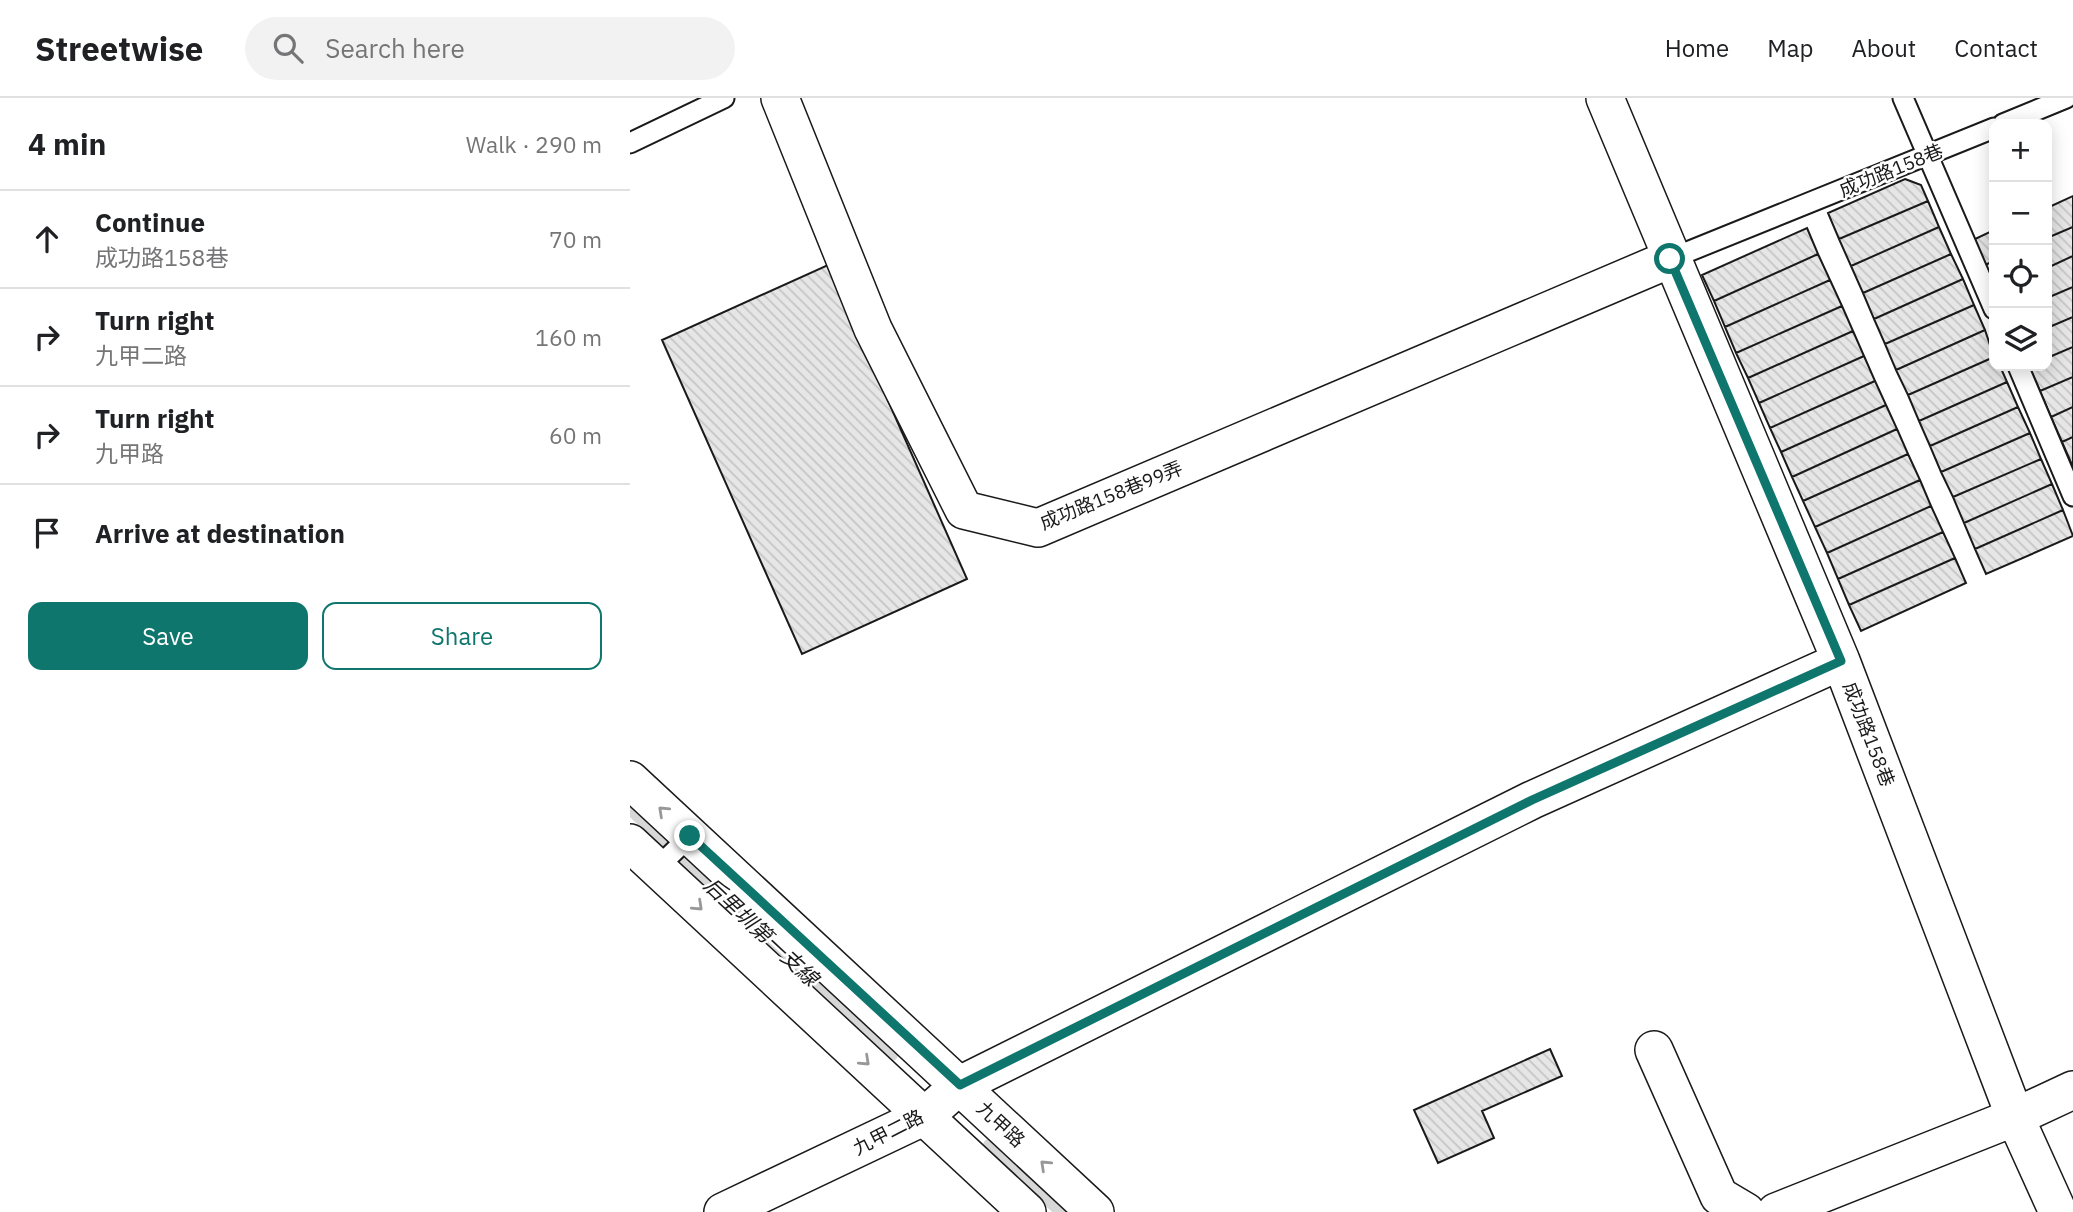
<!DOCTYPE html>
<meta charset="utf-8">
<style>
:root{--surface:#fff;--page:#f2f2f2;--text:#202124;--muted:#757577;--line:#e0e0e0;--accent:#0f766e}
body{margin:0;font-family:"IBM Plex Sans","Noto Sans TC",sans-serif;background:var(--page);color:var(--text)}
.controls{position:absolute;right:21px;top:21px;display:grid;overflow:hidden;border-radius:14px;box-shadow:0 4px 18px #0003}
.controls button{width:63px;height:63px;display:grid;place-items:center;padding:0;border:0;border-bottom:2px solid var(--line);background:var(--surface);color:var(--text);font:35px sans-serif}
.stop{position:absolute;width:21px;height:21px;margin:-16px;border:5px solid #0f766e;border-radius:50%;background:#fff}
.stop.end{background:#0f766e;border-color:#fff;box-shadow:0 2px 7px #0008}
.list{margin:0;padding:0;list-style:none}
h2{display:flex;justify-content:space-between;align-items:center;height:91px;margin:0;padding:0 28px;font-size:30px}
h2 small{font-size:23px;font-weight:400;color:var(--muted)}
.list li{display:grid;grid-template-columns:46px 1fr auto;gap:21px;align-items:center;box-sizing:border-box;height:98px;padding:0 28px;border-top:2px solid var(--line)}
.list b{display:block;font-size:26px;white-space:nowrap}
.list p{margin:0;font-size:23px;white-space:nowrap;color:var(--muted)}
.list em{font-size:23px;font-style:normal;color:var(--muted)}
.actions{display:flex;gap:14px;padding:21px 28px}
.actions a{flex:1;padding:16px 0;border:2px solid var(--accent);border-radius:14px;text-align:center;font-size:24px;color:var(--accent)}
.actions .main{background:var(--accent);color:#fff}
.icon{flex:none;width:38px;height:38px;fill:none;stroke:currentColor;stroke-width:2;stroke-linecap:round;stroke-linejoin:round}
.map{position:relative;flex:none;width:1443px;height:1114px;overflow:hidden}
header{display:flex;align-items:center;gap:42px;box-sizing:border-box;height:98px;padding:0 35px;background:var(--surface);border-bottom:2px solid var(--line)}
header strong{font-size:33px}
nav{display:flex;gap:38px;margin-inline-start:auto;font-size:24px}
.search{width:490px;height:63px;background:var(--page);display:flex;align-items:center;gap:18px;box-sizing:border-box;padding:0 24px;border-radius:38px;color:var(--muted);font-size:26px}
main{display:flex}
aside{flex:1;background:var(--surface)}
.map>svg:first-child{display:block}
.lines{fill:none;stroke-linecap:round;stroke-linejoin:round}
.stream{stroke:#d7d7d7;stroke-width:12}
.building{fill:url(#building-back-hatch);stroke:#1a1a1a;stroke-width:2}
.service-casing{stroke:#1a1a1a;stroke-width:23}
.minor-casing{stroke:#1a1a1a;stroke-width:40}
.service{stroke:#fff;stroke-width:19}
.minor{stroke:#fff;stroke-width:37}
.oneway{stroke:#989898}
.route{stroke:#0f766e;stroke-width:9}
.labels{text-anchor:middle;stroke-width:5;stroke-linejoin:round;paint-order:stroke}
.street-label{font-size:19px;fill:#1a1a1a;stroke:#fff}
.water-label{font-size:21px;font-style:italic;fill:#1a1a1a;stroke:#fff}
</style>
<header>
<strong>Streetwise</strong>
<div class="search"><svg class="icon" aria-label="search" viewBox="0 0 24 24"><circle cx="10" cy="10" r="6"/><path d="M15 15l6 6"/></svg>Search here</div>
<nav><a>Home</a><a>Map</a><a>About</a><a>Contact</a></nav>
</header>
<main>
<aside>
<h2>4 min<small>Walk · 290 m</small></h2>
<ul class="list">
<li><svg class="icon" aria-label="ahead" viewBox="0 0 24 24"><path d="M12 20V5M6 11l6-6 6 6"/></svg><div><b>Continue</b><p>成功路158巷</p></div><em>70 m</em></li>
<li><svg class="icon" aria-label="right" viewBox="0 0 24 24"><path d="M7 20v-9h11M14 6l5 5-5 5"/></svg><div><b>Turn right</b><p>九甲二路</p></div><em>160 m</em></li>
<li><svg class="icon" aria-label="right" viewBox="0 0 24 24"><path d="M7 20v-9h11M14 6l5 5-5 5"/></svg><div><b>Turn right</b><p>九甲路</p></div><em>60 m</em></li>
<li><svg class="icon" aria-label="arrive" viewBox="0 0 24 24"><path d="M6 21V4h12l-3 4 3 4H6"/></svg><div><b>Arrive at destination</b></div></li>
</ul>
<div class="actions"><a class="main">Save</a><a>Share</a></div>
</aside>
<div class="map">
<svg width="1443" height="1114" viewBox="0 0 1443 1114">
<defs>
<pattern id="building-back-hatch" width="6" height="6" patternUnits="userSpaceOnUse" patternTransform="scale(1.75)"><rect width="6" height="6" fill="#e6e6e6"/><path d="M-1 5l2 2M0 0l6 6M5-1l2 2" fill="none" stroke="#c5c5c5"/></pattern>
</defs>
<rect width="100%" height="100%" fill="#fff"/>
<g class="lines">
<path class="stream" d="M0 711 262 957
M359 1047 431 1114"/>
</g>
<path class="building" d="M1275 81 1291 87 1298 103 1209 141 1198 115Z
M1443 98V129L1417 140V110Z
M1298 103 1309 129 1221 168 1209 141Z
M1309 129 1321 156 1233 195 1221 168Z
M1443 129V158L1417 170V140Z
M1177 130 1188 156 1084 203 1072 177Z
M1364 132V163L1355 167 1345 141Z
M1188 156 1200 182 1095 229 1084 203Z
M1321 156 1333 181 1244 221 1233 195Z
M1443 158V189L1417 200V170Z
M1364 163V188L1355 167Z
M198 167 337 481 172 556 32 242Z
M1333 181 1344 207 1255 246 1244 221Z
M1200 182 1212 208 1106 255 1095 229Z
M1443 189V219L1417 230V200Z
M1344 207 1355 232 1266 272 1255 246Z
M1212 208 1223 233 1118 280 1106 255Z
M1443 219V249L1417 260V230Z
M1355 232 1364 259 1278 297 1266 272Z
M1223 233 1234 258 1129 305 1118 280Z
M1443 249V279L1410 293 1399 268H1417V260Z
M1234 258 1245 283 1140 330 1129 305Z
M1364 259V268H1370L1377 284 1289 323 1278 297Z
M1443 279V309L1421 319 1410 293Z
M1245 283 1256 307 1151 354 1140 330Z
M1377 284 1388 309 1300 348 1289 323Z
M1256 307 1267 331 1162 379 1151 354Z
M1388 309 1400 335 1311 374 1300 348Z
M1443 309V339L1432 344 1421 319Z
M1267 331 1278 356 1173 403 1162 379Z
M1400 335 1411 361 1323 399 1311 374Z
M1443 339V369L1432 344Z
M1278 356 1290 382 1185 429 1173 403Z
M1411 361 1422 386 1334 425 1323 399Z
M1290 382 1301 408 1197 455 1185 429Z
M1422 386 1433 412 1345 451 1334 425Z
M1301 408 1313 434 1208 481 1197 455Z
M1433 412 1443 438 1356 476 1345 451Z
M1313 434 1325 460 1219 507 1208 481Z
M1325 460 1336 485 1231 533 1219 507Z
M920 951 932 978 852 1013 864 1040 808 1065 784 1012Z"/>
<g class="lines">
<defs>
<path id="service" d="M1273 0 1364 211
M1373 26 1436 0
M0 45 94 0
M1040 161 1364 30
M1388 268 1443 398
M27 770 60 738"/>
<path id="minor" d="M150 0 243 231 334 412 408 430 1040 161
M975 0 1211 563 1385 1019 1428 1114
M0 682 465 1114
M0 745 397 1114
M1024 952 1089 1098 1116 1114
M93 1114 295 1018 330 987 902 702 1211 563
M1146 1114 1385 1019 1443 992"/>
</defs>
<use href="#service" class="service-casing"/>
<use href="#minor" class="minor-casing"/>
<use href="#service" class="service"/>
<use href="#minor" class="minor"/>
</g>
<defs><path id="oneway-chevron" d="M-2-3.5L2.5 0L-2 3.5" fill="none" stroke-width="1.6" stroke-linecap="round" stroke-linejoin="round" transform="scale(1.75)"/></defs>
<g class="oneway">
<use href="#oneway-chevron" transform="translate(33 713) rotate(-137)"/>
<use href="#oneway-chevron" transform="translate(68 808) rotate(43)"/>
<use href="#oneway-chevron" transform="translate(235 963) rotate(43)"/>
<use href="#oneway-chevron" transform="translate(415 1067) rotate(-137)"/>
</g>
<g class="lines">
<path class="route" d="M60 738 330 987 902 702 1211 563 1040 161"/>
</g>
<g class="labels">
<g class="street-label">
<text transform="translate(1261 72) rotate(-22)" y="7">成功路158巷</text>
<text transform="translate(481 397) rotate(-22)" y="7">成功路158巷99弄</text>
<text transform="translate(1239 636) rotate(69)" y="7">成功路158巷</text>
<text transform="translate(371 1026) rotate(43)" y="7">九甲路</text>
<text transform="translate(258 1034) rotate(-27)" y="7">九甲二路</text>
</g>
<g class="water-label">
<text transform="translate(131 834) rotate(43)" y="7">后里圳第一支線</text>
</g>
</g>
</svg>
<div class="controls">
<button>+</button>
<button>−</button>
<button><svg class="icon" aria-label="locate" viewBox="0 0 24 24"><circle cx="12" cy="12" r="6"/><path d="M12 2v4M12 18v4M2 12h4M18 12h4"/></svg></button>
<button><svg class="icon" aria-label="layers" viewBox="0 0 24 24"><path d="M12 4l9 5-9 5-9-5zM3 14l9 5 9-5"/></svg></button>
</div>
<div class="stop" style="left:1040px;top:161px"></div>
<div class="stop end" style="left:60px;top:738px"></div>
</div>
</main>
